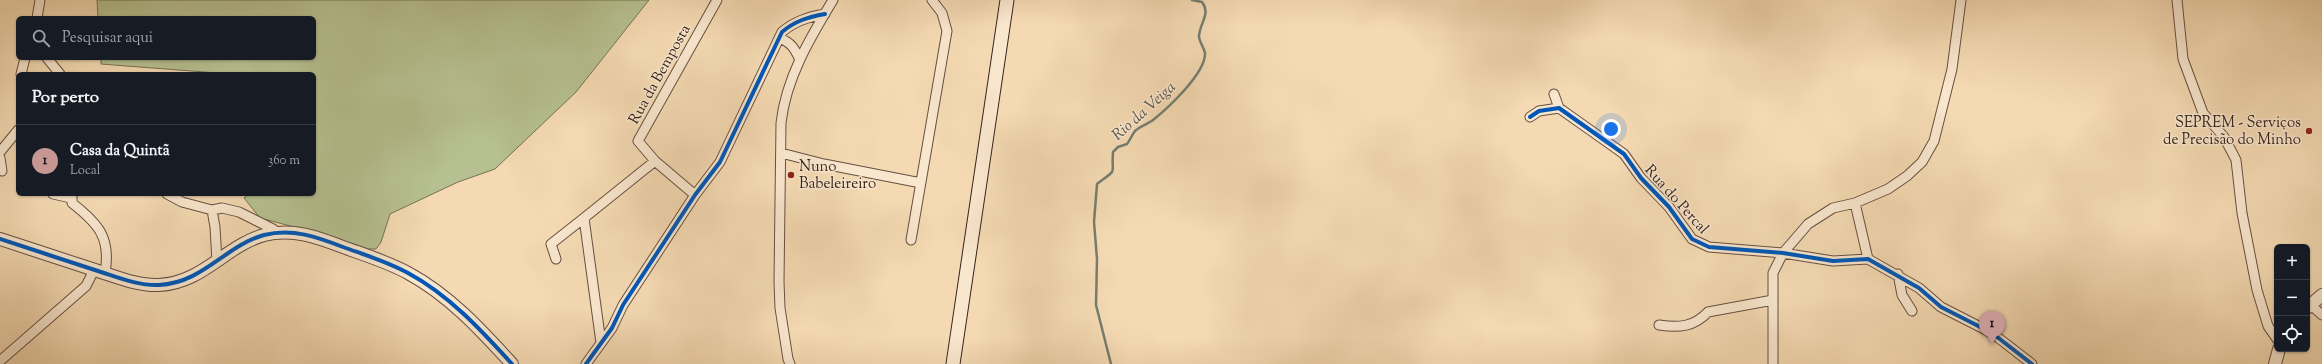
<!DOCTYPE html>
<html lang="pt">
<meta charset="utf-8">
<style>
:root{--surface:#171b24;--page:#20242c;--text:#f1f3f6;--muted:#9ea1a6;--line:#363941;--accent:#c59692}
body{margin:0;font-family:"Sorts Mill Goudy",serif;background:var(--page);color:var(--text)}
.controls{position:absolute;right:12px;bottom:12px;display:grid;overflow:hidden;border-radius:6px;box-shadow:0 1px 3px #0004}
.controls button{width:36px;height:36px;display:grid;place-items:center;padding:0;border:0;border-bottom:1px solid var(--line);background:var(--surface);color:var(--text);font:20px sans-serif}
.you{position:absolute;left:1611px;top:129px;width:14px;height:14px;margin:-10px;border:3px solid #fff;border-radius:50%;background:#1a73e8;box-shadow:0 0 0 6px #1a73e833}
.badge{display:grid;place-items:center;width:26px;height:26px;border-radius:50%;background:var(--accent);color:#111;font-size:13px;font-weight:700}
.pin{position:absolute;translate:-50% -33px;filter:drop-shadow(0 1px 2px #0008)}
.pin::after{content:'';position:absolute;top:21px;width:14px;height:12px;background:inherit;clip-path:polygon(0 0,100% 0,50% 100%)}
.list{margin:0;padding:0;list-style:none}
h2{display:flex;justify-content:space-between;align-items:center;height:52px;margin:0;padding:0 16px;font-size:17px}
h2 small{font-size:13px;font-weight:400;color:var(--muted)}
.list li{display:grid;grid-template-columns:26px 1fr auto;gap:12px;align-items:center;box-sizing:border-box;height:72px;padding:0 16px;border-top:1px solid var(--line)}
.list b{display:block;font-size:15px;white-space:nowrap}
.list p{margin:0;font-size:13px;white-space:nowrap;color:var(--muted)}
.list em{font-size:13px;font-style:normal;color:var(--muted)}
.icon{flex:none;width:22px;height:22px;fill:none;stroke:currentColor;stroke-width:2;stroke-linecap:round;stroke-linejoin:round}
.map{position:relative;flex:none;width:2322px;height:364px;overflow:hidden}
.search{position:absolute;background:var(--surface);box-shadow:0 1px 3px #0004;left:16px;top:16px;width:300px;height:44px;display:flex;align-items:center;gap:10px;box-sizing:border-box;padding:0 14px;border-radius:6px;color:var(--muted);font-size:15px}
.panel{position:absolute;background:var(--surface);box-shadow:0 1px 3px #0004;left:16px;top:72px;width:300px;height:124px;border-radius:6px}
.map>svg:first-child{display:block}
.green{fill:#b6c090;stroke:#767256}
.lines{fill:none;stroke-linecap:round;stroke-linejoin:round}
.stream{stroke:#747e71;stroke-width:2.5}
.minor-casing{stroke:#665041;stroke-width:11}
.tertiary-casing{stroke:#665041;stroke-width:14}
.secondary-casing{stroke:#37231b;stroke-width:15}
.minor{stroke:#f8e6cd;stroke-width:9}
.tertiary{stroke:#f8e6cd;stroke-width:12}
.secondary{stroke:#f8e6cd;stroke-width:13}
.cycleway-casing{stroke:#f8e6cd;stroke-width:6}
.cycleway{stroke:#0057b8;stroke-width:4}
.poi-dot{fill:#8f2418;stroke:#f8e6cd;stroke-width:1.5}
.labels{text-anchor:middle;stroke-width:3;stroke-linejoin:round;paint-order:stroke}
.street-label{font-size:15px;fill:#37231b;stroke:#f8e6cd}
.poi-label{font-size:15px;fill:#37231b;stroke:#f8e6cd;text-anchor:end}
.water-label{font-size:16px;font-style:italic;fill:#555046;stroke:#f8e6cd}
</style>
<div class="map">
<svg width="2322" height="364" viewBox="0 0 2322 364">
<rect width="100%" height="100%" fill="#f4d9b2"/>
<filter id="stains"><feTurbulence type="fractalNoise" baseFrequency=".005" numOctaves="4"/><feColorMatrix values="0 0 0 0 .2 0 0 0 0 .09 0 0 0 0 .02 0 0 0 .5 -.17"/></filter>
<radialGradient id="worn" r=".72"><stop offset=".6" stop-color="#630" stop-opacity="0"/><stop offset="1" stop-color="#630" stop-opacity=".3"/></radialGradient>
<path class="green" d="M97 0H649L576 92 495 169 458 182 390 214 381 242 376 249H364L325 235 260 218 244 198 249 194H314V74H230L101 64V58H314V18H98Z"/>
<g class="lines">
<path class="stream" d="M1111 364 1096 305 1097 259 1094 222 1097 184C1119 167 1111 177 1113 152L1118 147 1127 144C1130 140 1132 135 1135 131 1140 126 1148 124 1153 120 1168 108 1206 73 1205 53 1204 47 1199 42 1199 36 1200 22 1211 14 1202 2L1192 0"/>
<defs>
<path id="minor" d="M2177 0 2183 59 2203 113 2224 137 2236 160 2242 213 2257 290 2268 326 2277 339
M37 18 40 0
M779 38C791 42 795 49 800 60
M47 58 60 74
M21 74 25 58
M1554 94 1559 108
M1530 117 1539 111 1559 108 1624 154 1641 178 1669 207 1692 239 1709 247 1783 253 1833 261 1868 259 1919 288 1941 307 1992 333 2032 364
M0 152 18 130
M781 153 824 164 921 183
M0 158 2 171
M655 161 638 141 717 0
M53 194 71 198
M72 194V203C99 224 111 238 105 273
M167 194 182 202 212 210 222 208 239 212 273 229 277 233
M1855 203 1868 259
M212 210 215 227 217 262
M584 218 655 161 695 195
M911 240 947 31 942 13 932 0
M556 259 551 244 584 218 601 343
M1898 274 1902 295 1912 311
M2311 305 2322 315
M1659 325C1679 328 1694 327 1708 312L1773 300
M0 361 86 286 94 270
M586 364 612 328 623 305 695 195 720 162 782 32C795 21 808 17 825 14
M790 364 788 359 780 308 779 282 781 123C786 78 810 38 833 0
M1773 364V273L1783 253 1808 224 1833 208 1855 203 1888 189 1907 176 1922 162 1934 141 1952 69 1961 0"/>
<path id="tertiary" d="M0 239C33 250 65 260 98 271 117 277 138 286 159 285 203 283 225 246 264 235 293 228 317 237 343 247 365 255 388 262 408 273 449 295 481 330 512 364
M2307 308 2322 295
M2275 364 2279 349"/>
<path id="secondary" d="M953 364 1007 0"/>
</defs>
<use href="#minor" class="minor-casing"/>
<use href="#tertiary" class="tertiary-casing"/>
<use href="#secondary" class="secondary-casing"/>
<use href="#minor" class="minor"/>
<use href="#tertiary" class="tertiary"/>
<use href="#secondary" class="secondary"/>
<defs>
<path id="cycleway" d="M1530 117 1539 111 1559 108 1624 154 1641 178 1669 207 1692 239 1709 247 1783 253 1833 261 1868 259 1919 288 1941 307 1992 333 2032 364
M0 239C33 250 65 260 98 271 117 277 138 286 159 285 203 283 225 246 264 235 293 228 317 237 343 247 365 255 388 262 408 273 449 295 481 330 512 364
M586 364 612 328 623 305 695 195 720 162 782 32C795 21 808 17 825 14"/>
</defs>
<use href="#cycleway" class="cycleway-casing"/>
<use href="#cycleway" class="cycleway"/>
</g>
<g class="poi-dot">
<circle cx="2309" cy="131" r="4"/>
<circle cx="791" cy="175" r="4"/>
</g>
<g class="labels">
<g class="street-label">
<text transform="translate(659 74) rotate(-61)" y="5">Rua da Bemposta</text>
<text transform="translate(1677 199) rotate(48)" y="5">Rua do Percal</text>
</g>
<g class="poi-label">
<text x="2301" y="127">SEPREM - Serviços<tspan x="2301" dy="17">de Precisão do Minho</tspan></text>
<text x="799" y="171" text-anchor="start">Nuno<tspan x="799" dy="17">Babeleireiro</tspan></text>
</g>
<g class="water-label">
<text transform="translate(1143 110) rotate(-42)" y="6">Rio da Veiga</text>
</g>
</g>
<rect width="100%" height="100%" filter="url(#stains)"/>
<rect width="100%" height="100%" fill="url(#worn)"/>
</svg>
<div class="controls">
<button>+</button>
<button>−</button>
<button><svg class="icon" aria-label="locate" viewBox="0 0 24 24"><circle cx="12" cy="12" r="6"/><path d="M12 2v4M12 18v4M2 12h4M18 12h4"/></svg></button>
</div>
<div class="you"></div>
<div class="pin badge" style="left:1992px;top:344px">1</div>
<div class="search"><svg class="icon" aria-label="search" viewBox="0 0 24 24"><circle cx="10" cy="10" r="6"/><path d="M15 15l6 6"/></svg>Pesquisar aqui</div>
<section class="panel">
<h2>Por perto<small></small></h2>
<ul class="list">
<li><span class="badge">1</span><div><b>Casa da Quintã</b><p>Local</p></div><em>360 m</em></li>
</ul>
</section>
</div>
